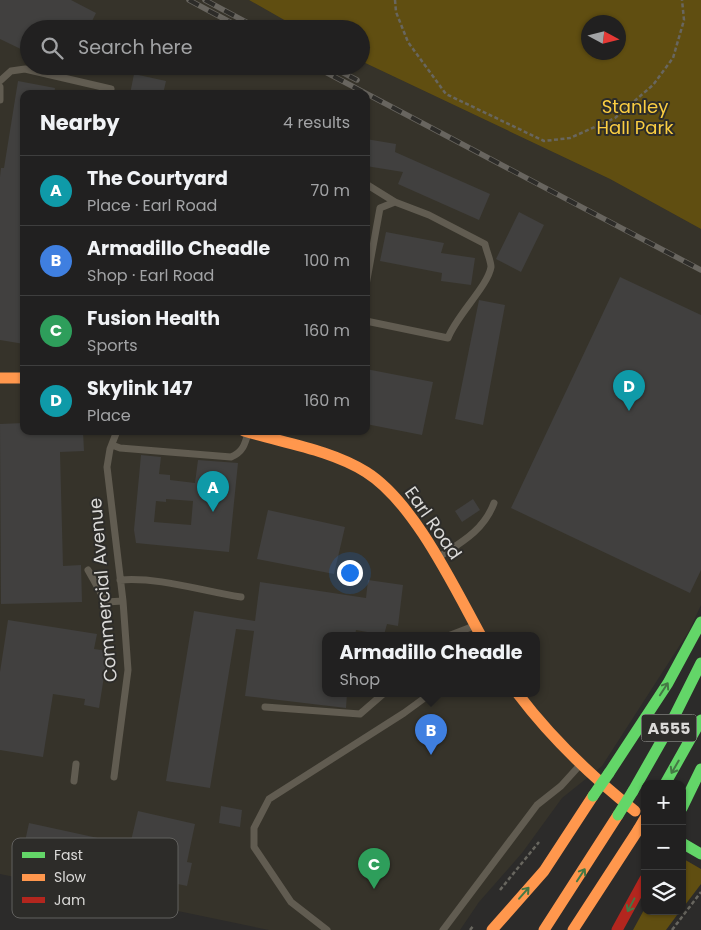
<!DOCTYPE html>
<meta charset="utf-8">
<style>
:root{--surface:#212020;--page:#292829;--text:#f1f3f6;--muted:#a2a3a5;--line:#3e3e3e;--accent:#2563eb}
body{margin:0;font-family:Poppins,sans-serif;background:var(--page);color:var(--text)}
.controls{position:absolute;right:15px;bottom:15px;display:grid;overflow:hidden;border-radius:10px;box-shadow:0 1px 4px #0004}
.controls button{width:45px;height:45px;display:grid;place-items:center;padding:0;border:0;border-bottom:1px solid var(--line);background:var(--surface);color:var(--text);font:25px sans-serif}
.compass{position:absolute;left:581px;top:15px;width:45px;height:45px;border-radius:50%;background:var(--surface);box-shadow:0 1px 4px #0004;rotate:97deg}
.you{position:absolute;left:349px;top:572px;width:18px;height:18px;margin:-12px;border:4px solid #fff;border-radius:50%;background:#1a73e8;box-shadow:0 0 0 8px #1a73e833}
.badge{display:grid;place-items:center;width:32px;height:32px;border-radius:50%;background:var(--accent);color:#fff;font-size:16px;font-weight:700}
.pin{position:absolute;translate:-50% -41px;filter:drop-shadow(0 1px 2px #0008)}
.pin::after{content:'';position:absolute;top:26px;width:18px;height:15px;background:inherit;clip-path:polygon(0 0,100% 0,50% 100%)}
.popup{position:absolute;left:322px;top:632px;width:218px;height:65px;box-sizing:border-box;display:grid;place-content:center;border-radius:10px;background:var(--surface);filter:drop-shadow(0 1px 4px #0005);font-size:16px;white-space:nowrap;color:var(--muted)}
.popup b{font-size:19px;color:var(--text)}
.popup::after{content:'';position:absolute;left:50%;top:100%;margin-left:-10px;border:10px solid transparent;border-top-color:var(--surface)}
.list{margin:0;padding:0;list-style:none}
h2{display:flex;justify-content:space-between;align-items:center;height:65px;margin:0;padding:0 20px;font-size:21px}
h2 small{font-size:16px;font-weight:400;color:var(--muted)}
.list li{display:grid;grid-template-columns:32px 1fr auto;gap:15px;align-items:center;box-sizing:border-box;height:70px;padding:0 20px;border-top:1px solid var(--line)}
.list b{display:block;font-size:19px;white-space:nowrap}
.list p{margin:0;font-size:16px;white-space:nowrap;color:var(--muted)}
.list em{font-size:16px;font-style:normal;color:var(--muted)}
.icon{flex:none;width:28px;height:28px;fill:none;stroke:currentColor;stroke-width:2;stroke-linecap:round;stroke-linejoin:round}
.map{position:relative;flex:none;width:701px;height:930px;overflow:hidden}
.search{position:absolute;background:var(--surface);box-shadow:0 1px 4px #0004;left:20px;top:20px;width:350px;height:55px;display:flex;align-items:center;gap:12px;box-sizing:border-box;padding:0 18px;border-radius:28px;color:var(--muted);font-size:19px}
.panel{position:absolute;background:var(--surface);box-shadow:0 1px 4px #0004;left:20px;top:90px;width:350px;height:345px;border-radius:10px}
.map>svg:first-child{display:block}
.built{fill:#36332a;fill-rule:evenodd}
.green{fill:#604e11;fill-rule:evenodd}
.building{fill:#41403f;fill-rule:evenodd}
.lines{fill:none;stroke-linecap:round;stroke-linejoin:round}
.path{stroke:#68665f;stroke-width:2.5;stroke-dasharray:4 2.5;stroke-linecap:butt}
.lane{stroke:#615c51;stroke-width:7}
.fast{stroke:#63d668;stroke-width:11}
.slow{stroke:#ff974d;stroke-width:11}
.jam{stroke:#b3261e;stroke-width:11}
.rail-casing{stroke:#68655f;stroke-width:5.5}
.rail{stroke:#2d2c29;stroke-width:4;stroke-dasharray:11;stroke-linecap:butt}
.fast-bridge{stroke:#63d668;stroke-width:11}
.slow-bridge{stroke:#ff974d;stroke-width:11}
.oneway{stroke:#457845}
.labels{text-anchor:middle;stroke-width:4;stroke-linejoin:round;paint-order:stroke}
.shield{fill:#2d2c29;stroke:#a7a6a4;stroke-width:1}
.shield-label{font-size:16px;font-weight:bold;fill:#dbdad8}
.park-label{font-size:18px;fill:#facd42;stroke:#2d2c29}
.street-label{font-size:18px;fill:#dbdad8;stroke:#2d2c29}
.key{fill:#2d2c29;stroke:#61605e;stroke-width:1}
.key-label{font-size:14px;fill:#dbdad8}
</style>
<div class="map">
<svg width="701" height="930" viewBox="0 0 701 930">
<rect width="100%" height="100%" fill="#2c2b2a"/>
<path class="built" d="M0 0H249L300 29H29V66H361V61L610 179 701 229V605L689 631 602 766 562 798 522 853 479 902 460 930H269L0 874ZM24 94H366V431H24ZM326 636H536V694H326Z"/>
<path class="green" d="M249 0H701V229L610 179 361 61V29H300ZM588 22H618V52H588Z
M682 858 701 869V884L682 909Z
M645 908V911H680L666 930H633Z"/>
<path class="building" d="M0 0H71L96 13 88 29H29V53L0 39Z
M134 74 166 81 163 94H130Z
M18 81 55 88 54 94H24V344L0 340V177L1 168H4Z
M366 139 396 144 395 152 490 194 479 220 398 184 403 172 366 166Z
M519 212 544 225 521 272 496 259Z
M386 232 444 243 441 253 475 258 471 285 441 281 442 273 380 261Z
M620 277 701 315V570L690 593 511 508Z
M479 300 505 305 483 425 455 419Z
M366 369 433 382 422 435 366 424Z
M24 423V431H83L84 451 60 452 63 566 81 565 82 602 1 604 0 424Z
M141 455 161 457 159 474 170 475V480L195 483 198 460 238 463 229 552 136 543 134 530ZM166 499 193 501 191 525 154 522 156 501 166 502Z
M473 499 480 510 462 522 455 511Z
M268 510 345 527 334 574 257 559Z
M368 580 403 585 398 626 387 624 384 635 356 630 355 636H326V694H347L346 708 245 696 254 631 236 629 210 788 166 781 194 611 255 621 260 582 366 598Z
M8 620 97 634 94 649 108 651 99 708 84 705 85 699 53 694 43 757 0 750V672Z
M221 806 242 810 240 827 219 823Z
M138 811 195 824 187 862 192 863 187 886 164 881 158 908 142 905 143 902 18 874 29 823 130 845Z"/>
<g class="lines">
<path class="path" d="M395 0 396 12 408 42 446 94 544 141 570 138 615 118 653 85 673 58 684 20 682 0
M500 890 539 842
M470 930 474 925
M672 930 701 892"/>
<path class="lane" d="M0 81 11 71 25 69 111 89
M0 87V100
M366 184 395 202
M366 285 380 208 395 202 429 215 485 244C486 250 491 261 491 267 488 286 456 316 448 338L366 321
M112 445 120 448 231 457C243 452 245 444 248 433
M439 557C462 542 484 530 494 503
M88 570 106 602 123 601
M120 580C161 577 201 591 241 597
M448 636 474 626
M265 707 360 714 383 694
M114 777 128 670 123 601 107 467 110 449 117 431
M74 781 76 764
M327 930 291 902 254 847V828L269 799 404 713 430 694
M443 930 537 805 561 786 580 765"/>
<path class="fast" d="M609 773 668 683 701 622
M665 784 701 720
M633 791 666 733 701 663
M682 808 701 769
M682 843 701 854"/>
<path class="slow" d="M0 378H24
M244 431C284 443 331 450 366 472 414 502 454 587 481 636
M518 694C552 739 591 776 635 811
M492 930 544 871 593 796
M544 930 618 815
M573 930 638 830"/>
<path class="jam" d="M617 930 645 879"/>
<defs>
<path id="rail" d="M189 0 243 29
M205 0 259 29
M314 66 701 270
M330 66 357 80"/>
</defs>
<use href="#rail" class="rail-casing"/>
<use href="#rail" class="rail"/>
<path class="fast-bridge" d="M593 796 609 773
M618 815 633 791"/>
<path class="slow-bridge" d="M638 830 645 818"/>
</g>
<defs><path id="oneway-shaft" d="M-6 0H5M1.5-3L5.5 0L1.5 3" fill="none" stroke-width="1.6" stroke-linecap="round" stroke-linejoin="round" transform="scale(1.25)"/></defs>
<g class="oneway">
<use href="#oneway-shaft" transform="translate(664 689) rotate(-57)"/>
<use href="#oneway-shaft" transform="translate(675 767) rotate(120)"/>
<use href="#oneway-shaft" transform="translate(581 875) rotate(-57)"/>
<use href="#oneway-shaft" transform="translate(524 893) rotate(-49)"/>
<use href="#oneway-shaft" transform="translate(631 905) rotate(118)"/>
</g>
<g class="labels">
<rect class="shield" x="641.5" y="714.5" width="55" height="27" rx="4"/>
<g class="shield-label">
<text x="669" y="734">A555</text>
</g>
<g class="park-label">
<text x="635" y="113">Stanley<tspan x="635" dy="21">Hall Park</tspan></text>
</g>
<g class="street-label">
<text transform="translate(433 523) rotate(55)" y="6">Earl Road</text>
<text transform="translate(103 590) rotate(-95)" y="6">Commercial Avenue</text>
</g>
</g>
<rect x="12" y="838" width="166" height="80" rx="8" class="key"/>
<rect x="22" y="852" width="23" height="6" fill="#63d668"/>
<rect x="22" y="874" width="23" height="7" fill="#ff974d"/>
<rect x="22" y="897" width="23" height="6" fill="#b3261e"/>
<g class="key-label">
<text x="54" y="860">Fast</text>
<text x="54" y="882">Slow</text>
<text x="54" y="905">Jam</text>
</g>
</svg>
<div class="controls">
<button>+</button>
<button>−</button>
<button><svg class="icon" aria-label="layers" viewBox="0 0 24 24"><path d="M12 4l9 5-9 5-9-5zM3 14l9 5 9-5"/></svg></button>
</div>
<svg class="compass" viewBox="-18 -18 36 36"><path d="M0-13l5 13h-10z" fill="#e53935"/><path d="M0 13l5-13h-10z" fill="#a2a3a5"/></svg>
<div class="you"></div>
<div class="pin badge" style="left:213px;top:512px;background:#0f9aa8">A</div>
<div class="pin badge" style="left:431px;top:755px;background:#3f7fe0">B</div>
<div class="popup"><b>Armadillo Cheadle</b>Shop</div>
<div class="pin badge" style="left:374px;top:889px;background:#2e9e5b">C</div>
<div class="pin badge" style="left:629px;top:411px;background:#0f9aa8">D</div>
<div class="search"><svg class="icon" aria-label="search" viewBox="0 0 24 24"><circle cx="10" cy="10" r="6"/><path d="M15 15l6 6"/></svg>Search here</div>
<section class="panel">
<h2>Nearby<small>4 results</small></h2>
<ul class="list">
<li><span class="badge" style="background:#0f9aa8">A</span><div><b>The Courtyard</b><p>Place · Earl Road</p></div><em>70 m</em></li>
<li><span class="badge" style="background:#3f7fe0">B</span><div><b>Armadillo Cheadle</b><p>Shop · Earl Road</p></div><em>100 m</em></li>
<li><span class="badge" style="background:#2e9e5b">C</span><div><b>Fusion Health</b><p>Sports</p></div><em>160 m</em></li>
<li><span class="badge" style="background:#0f9aa8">D</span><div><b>Skylink 147</b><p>Place</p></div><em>160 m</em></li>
</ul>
</section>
</div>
